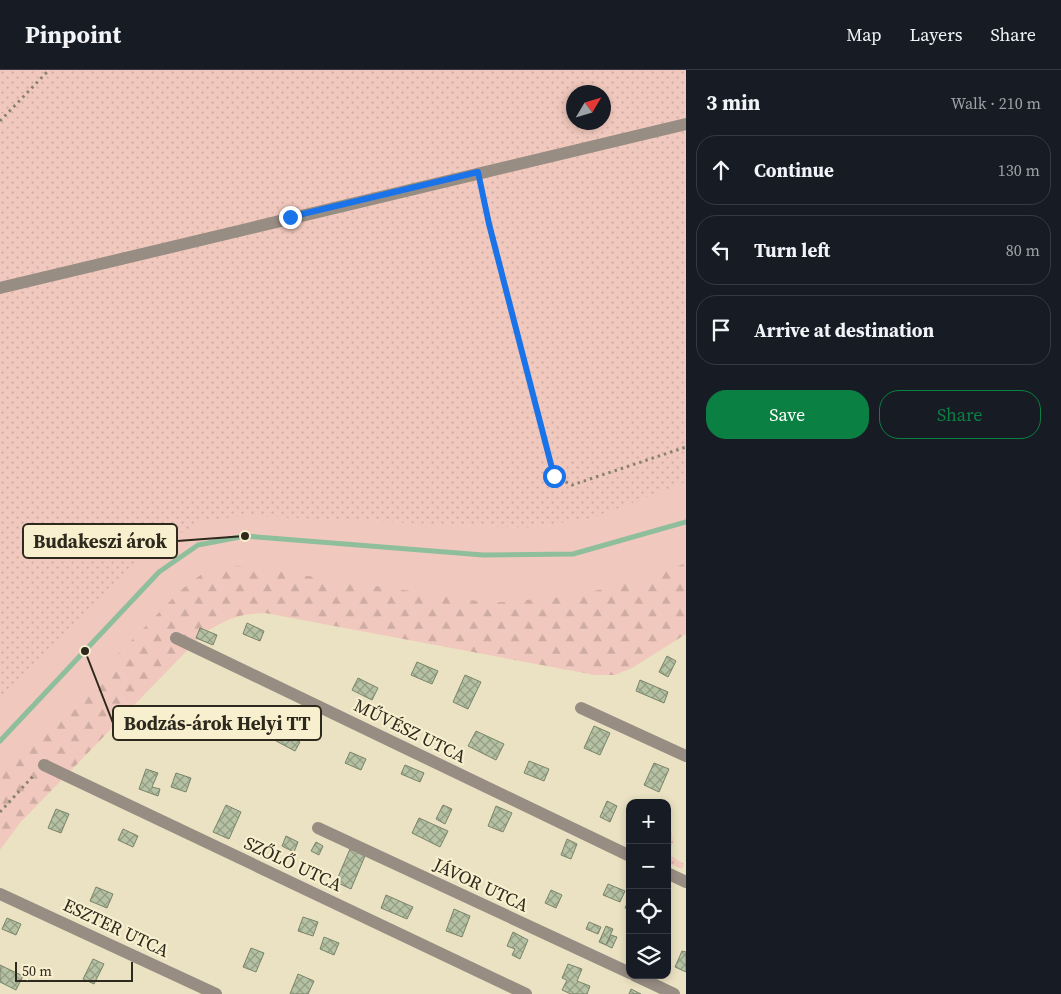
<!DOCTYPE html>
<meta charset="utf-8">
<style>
:root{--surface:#171b24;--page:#242831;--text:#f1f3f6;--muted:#9ea1a6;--line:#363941;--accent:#0b8043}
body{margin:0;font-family:"Source Serif 4",serif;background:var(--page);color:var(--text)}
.controls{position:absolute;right:15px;bottom:15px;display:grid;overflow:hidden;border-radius:10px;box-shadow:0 2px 8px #0003}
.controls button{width:45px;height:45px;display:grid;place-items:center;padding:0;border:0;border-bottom:1px solid var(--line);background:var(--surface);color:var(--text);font:25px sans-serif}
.compass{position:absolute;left:566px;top:15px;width:45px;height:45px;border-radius:50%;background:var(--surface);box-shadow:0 2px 8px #0003;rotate:52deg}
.scale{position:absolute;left:15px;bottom:12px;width:118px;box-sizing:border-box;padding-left:5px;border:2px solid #2d291d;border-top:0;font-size:14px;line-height:18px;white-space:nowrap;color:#2d291d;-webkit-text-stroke:4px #f8efcf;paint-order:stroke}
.stop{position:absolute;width:15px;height:15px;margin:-11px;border:4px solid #1a73e8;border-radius:50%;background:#fff}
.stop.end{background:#1a73e8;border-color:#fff;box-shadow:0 1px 5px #0008}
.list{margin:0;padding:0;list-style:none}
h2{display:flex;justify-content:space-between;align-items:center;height:65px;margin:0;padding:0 20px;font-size:21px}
h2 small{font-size:16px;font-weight:400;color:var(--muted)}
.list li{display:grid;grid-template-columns:32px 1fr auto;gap:15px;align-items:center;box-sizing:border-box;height:70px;margin:0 10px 10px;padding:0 10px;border:1px solid var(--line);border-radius:20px}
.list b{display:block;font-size:19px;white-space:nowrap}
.list em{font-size:16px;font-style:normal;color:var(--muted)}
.actions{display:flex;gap:10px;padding:15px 20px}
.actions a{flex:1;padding:11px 0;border:1px solid var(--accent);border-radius:20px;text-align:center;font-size:18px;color:var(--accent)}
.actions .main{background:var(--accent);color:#fff}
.icon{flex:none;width:28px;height:28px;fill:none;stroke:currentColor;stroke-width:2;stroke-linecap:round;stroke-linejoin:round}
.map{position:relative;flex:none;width:686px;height:924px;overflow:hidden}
header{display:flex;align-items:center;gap:30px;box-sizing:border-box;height:70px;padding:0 25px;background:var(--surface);border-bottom:1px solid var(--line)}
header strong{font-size:24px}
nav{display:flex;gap:28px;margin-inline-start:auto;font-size:18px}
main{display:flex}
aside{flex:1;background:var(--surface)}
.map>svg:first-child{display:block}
.grass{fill:url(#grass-dots);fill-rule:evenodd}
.forest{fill:url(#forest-firs)}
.park{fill:#f1c8bd}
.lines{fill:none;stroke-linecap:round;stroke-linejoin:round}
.stream{stroke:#8fbe9d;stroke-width:5}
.building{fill:url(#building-cross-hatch);stroke:#7a8469}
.path{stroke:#89836d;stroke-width:3;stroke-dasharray:2.5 4;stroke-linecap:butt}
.minor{stroke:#988d83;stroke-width:12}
.route{stroke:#1a73e8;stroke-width:6}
.labels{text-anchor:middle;stroke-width:4.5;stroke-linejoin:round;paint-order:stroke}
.street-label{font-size:18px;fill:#2d291d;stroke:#f8efcf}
.leader{fill:none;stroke:#2d291d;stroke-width:2}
.callout-dot{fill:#2d291d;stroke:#f8efcf;stroke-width:2}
.callout{fill:#f8efcf;stroke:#2d291d;stroke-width:2}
.callout-label{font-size:19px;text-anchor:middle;font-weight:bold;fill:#2d291d}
</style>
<header>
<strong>Pinpoint</strong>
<nav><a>Map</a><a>Layers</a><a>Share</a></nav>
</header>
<main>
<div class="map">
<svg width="686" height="924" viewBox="0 0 686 924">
<defs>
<pattern id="grass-dots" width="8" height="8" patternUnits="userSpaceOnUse" patternTransform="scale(1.25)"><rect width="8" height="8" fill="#f1c8bd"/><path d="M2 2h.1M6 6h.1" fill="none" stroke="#cfaca2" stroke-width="1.8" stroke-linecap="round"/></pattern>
<pattern id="forest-firs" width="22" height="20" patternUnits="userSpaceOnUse" patternTransform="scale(1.25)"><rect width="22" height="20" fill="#f1c8bd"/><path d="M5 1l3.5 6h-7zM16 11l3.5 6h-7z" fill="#cfaca2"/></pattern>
<pattern id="building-cross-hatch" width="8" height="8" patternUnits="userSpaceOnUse" patternTransform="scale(1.25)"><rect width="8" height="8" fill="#b5c1a3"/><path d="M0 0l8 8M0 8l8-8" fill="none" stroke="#949d84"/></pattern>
</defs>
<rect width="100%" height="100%" fill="#eae2c2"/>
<path class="grass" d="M0 0H686V412L592 449 523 458 243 446 135 495 0 629ZM574 22H604V52H574Z
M671 760 673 772 668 784 684 794 682 799 667 792V761Z"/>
<path class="forest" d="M686 412V564L632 598 615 605H595L265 543C238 544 226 549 203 564L20 753 0 780V629L135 495 198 452 243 446 523 458 592 449Z"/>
<path class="park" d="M686 412V493L647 508 574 526 491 533 226 494 203 503 181 520 0 705V629L135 495 198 452 243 446 523 458 592 449Z"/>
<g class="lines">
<path class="stream" d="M0 671 159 502 198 475 245 466 483 485 573 484 686 452"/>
</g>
<path class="building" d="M247 553 264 561 260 571 243 564Z
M200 558 217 565 213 575 196 568Z
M667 586 676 591 668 607 659 602Z
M417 592 438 601 432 614 411 605Z
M465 605 481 612 468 639 453 632Z
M358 608 378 618 372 630 352 620Z
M640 610 668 622 664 633 636 621Z
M594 656 610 663 600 685 584 678Z
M476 661 504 674 496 690 468 676Z
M281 662 300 672 295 681 276 671Z
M350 682 366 689 361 700 345 693Z
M529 691 549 699 544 711 524 703Z
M654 693 669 699 659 722 644 715Z
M405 695 424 703 420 712 401 704Z
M146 699 158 703 152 717 160 719 158 726 139 719Z
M176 703 191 708 186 722 171 717Z
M607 731 617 736 610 752 600 747Z
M226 735 241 742 229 769 213 762Z
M443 735 452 739 445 754 436 749Z
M496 736 512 743 503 762 488 756Z
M56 739 69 744 61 763 48 758Z
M419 748 448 761 440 777 412 763Z
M123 759 138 766 133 777 118 770Z
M286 766 298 772 294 782 282 776Z
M567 769 577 774 571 789 561 785Z
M316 772 323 776 319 785 311 781Z
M350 779 365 786 351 819 336 812Z
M608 814 625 821 620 832 603 825Z
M96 817 113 824 107 838 90 831Z
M551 820 562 825 556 838 545 833Z
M386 825 413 837 407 849 381 838Z
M630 827V840L625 838Z
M454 839 470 846 462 867 446 861Z
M303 847 318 852 313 866 298 861Z
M7 848 21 854 16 865 2 859Z
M589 852 601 857 598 864 586 859Z
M606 856 613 859 606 875 599 872Z
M513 862 528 870 520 889 512 885 515 879 507 876Z
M611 865 617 867 612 878 606 875Z
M324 867 339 873 334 885 320 879Z
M251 878 264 883 256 902 243 897Z
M682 881 686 882V902L675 897Z
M93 889 104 894 94 914 83 909Z
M568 894 582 899 577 911 590 916 587 924H571L562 920 567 910 562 908Z
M0 895 23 906 16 920 0 912Z
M298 904 314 911 308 924H290Z
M631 919 641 924H629Z"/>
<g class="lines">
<path class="path" d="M0 51 49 0
M481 116 554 406 572 415 686 377
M0 742 35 704"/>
<path class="minor" d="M0 218 686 54
M176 568 630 786
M581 638 686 686
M44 695 526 924
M318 758 630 903
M667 803 686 812
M0 824 216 924
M634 905 674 924"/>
</g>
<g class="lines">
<path class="route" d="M290 147 478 102 489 154 554 406"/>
</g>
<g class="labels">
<g class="street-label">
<text transform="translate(410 661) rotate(26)" y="6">MŰVÉSZ UTCA</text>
<text transform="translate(293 794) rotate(25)" y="6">SZŐLŐ UTCA</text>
<text transform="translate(481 815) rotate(25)" y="6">JÁVOR UTCA</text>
<text transform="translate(116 858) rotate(25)" y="6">ESZTER UTCA</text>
</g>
</g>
<path class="leader" d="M245 466L177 471M85 581L113 653"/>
<g class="callout-dot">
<circle cx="245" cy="466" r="5"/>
<circle cx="85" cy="581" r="5"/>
</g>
<g class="callout">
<rect x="23" y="454" width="154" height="34" rx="5"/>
<rect x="113" y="636" width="208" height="34" rx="5"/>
</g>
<g class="callout-label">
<text x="100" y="478">Budakeszi árok</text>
<text x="217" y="660">Bodzás-árok Helyi TT</text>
</g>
</svg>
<div class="controls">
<button>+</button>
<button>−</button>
<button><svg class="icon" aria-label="locate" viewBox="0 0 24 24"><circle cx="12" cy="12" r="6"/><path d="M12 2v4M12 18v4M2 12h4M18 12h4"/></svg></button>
<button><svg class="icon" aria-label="layers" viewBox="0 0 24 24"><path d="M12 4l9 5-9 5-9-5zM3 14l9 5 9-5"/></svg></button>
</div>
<svg class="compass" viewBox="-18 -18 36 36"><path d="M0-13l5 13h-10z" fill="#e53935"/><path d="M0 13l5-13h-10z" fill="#9ea1a6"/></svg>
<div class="scale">50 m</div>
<div class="stop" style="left:554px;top:406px"></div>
<div class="stop end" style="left:290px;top:147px"></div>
</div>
<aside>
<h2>3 min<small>Walk · 210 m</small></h2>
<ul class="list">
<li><svg class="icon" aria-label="ahead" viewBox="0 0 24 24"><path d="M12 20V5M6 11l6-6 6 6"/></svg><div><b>Continue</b></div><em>130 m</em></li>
<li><svg class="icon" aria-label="left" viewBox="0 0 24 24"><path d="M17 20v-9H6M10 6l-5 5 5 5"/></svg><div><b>Turn left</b></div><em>80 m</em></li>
<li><svg class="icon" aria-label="arrive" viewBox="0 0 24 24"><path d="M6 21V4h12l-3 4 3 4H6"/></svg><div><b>Arrive at destination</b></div></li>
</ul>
<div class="actions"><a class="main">Save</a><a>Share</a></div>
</aside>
</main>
